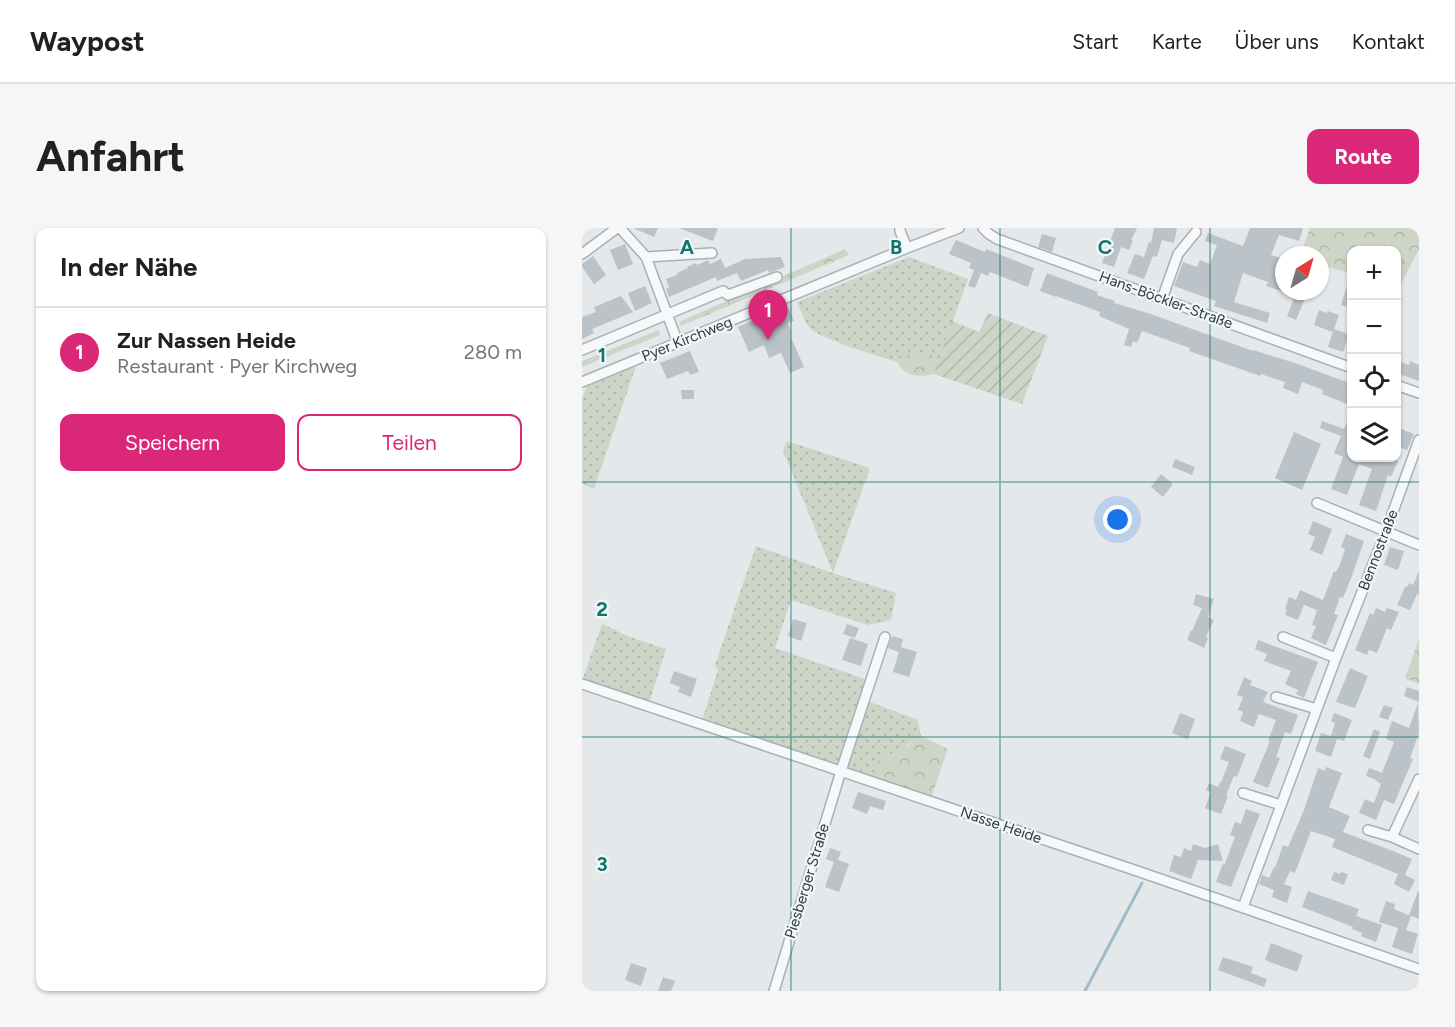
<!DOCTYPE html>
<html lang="de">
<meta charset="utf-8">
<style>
:root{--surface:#fff;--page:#f6f6f6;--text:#202124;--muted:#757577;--line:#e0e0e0;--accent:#db2777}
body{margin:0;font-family:Figtree,sans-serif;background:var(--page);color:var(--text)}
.controls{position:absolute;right:18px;top:18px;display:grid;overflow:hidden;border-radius:12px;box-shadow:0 2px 4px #0004}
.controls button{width:54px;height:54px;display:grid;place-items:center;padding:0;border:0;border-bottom:2px solid var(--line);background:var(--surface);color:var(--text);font:30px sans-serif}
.compass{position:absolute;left:693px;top:18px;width:54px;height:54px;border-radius:50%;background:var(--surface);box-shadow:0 2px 4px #0004;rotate:37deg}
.you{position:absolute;left:536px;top:292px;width:21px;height:21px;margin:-15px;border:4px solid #fff;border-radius:50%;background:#1a73e8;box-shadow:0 0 0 9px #1a73e833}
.badge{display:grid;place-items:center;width:39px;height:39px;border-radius:50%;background:var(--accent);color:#fff;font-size:20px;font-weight:700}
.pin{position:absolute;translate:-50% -50px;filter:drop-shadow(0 2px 3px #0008)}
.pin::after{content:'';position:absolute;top:32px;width:21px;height:18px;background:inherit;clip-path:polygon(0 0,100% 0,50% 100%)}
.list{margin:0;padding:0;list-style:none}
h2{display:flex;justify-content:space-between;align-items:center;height:78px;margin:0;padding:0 24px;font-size:26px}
h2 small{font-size:20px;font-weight:400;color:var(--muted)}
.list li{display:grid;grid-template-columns:39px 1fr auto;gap:18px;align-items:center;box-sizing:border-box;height:90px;padding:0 24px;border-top:2px solid var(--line)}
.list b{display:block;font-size:22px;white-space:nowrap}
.list p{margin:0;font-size:20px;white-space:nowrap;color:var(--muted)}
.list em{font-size:20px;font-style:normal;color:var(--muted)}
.actions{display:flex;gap:12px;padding:18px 24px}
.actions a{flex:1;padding:14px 0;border:2px solid var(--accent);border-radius:12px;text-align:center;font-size:21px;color:var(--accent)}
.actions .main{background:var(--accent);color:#fff}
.icon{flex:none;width:33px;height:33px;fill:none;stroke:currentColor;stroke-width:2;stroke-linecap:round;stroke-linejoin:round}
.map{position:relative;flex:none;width:837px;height:763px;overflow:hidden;border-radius:12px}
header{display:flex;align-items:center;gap:36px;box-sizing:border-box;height:84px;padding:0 30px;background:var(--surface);border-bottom:2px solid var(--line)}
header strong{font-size:28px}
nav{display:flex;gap:33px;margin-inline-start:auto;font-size:21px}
.intro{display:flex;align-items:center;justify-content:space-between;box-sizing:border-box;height:144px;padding:0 36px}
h1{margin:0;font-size:42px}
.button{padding:15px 27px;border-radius:12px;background:var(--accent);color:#fff;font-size:21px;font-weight:700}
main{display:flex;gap:36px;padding:0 36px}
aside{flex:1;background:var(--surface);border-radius:12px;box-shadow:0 2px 4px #0004}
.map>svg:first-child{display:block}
.grass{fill:url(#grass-dots)}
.forest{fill:url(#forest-crowns)}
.garden{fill:url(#garden-furrows)}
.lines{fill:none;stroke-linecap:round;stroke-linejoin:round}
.stream{stroke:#a1bcc9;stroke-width:3}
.building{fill:#bbc3c8}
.minor-casing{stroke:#a9b0b5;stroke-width:12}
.minor{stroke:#f7f8fa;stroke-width:9}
.grid{fill:none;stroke:#0f766e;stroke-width:1.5;stroke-opacity:0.55}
.labels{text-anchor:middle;stroke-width:4.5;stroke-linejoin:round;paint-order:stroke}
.street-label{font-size:15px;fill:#2c3943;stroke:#f4f7f9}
.grid-label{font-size:20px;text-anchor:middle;font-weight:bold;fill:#0f766e;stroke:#f4f7f9;stroke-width:4.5;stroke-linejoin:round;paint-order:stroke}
</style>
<header>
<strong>Waypost</strong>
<nav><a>Start</a><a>Karte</a><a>Über uns</a><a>Kontakt</a></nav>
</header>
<div class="intro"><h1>Anfahrt</h1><a class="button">Route</a></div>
<main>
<aside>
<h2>In der Nähe<small></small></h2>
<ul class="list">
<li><span class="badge">1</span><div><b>Zur Nassen Heide</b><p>Restaurant · Pyer Kirchweg</p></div><em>280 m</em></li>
</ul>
<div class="actions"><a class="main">Speichern</a><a>Teilen</a></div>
</aside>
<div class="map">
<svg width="837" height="763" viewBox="0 0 837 763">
<defs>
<pattern id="grass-dots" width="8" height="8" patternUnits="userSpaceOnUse" patternTransform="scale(1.5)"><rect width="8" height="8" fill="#ccd5c6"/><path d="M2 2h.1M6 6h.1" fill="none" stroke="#afb8ab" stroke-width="1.8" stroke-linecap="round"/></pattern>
<pattern id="forest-crowns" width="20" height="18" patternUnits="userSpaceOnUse" patternTransform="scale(1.5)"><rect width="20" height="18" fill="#ccd5c6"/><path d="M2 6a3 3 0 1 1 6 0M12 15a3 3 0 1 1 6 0" fill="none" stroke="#afb8ab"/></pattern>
<pattern id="garden-furrows" width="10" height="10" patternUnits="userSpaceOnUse" patternTransform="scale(1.5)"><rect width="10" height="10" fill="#ccd5c6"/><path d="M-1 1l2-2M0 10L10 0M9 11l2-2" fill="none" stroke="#afb8ab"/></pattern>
</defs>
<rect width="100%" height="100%" fill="#e4e8eb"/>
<path class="grass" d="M327 29 386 51 352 146 268 119 238 107 230 102 224 95 215 74Z
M54 138 12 261 0 256V171L5 158Z
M205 213 288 240 251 345 314 365 309 392 286 397 209 372 193 420 289 453 283 472 336 492 339 508H334L295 555 119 496 136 442 133 437 174 318 251 345 201 223Z
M20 396 48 409 84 421 66 478 0 453Z"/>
<path class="forest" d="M728 0H837V21L818 58 815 57 814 22H770L769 45 738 37V27H718Z
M263 21 267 27 99 98 97 94Z
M77 102 78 107 0 139V133Z
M331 127C341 127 354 124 359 134L357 143C343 152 315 149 315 128Z
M837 411V456L823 450Z
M334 508H339L366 521 348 573 295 555 292 545 296 533 304 527 326 519Z"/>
<path class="garden" d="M406 85 466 108 440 176 352 146 370 93 397 104Z"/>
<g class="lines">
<path class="stream" d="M503 763 560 655"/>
</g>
<path class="building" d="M51 0H76L72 9Z
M97 0H136L131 13Z
M533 0H555L549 12 551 13 547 22 539 19 532 39 520 35Z
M572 0H595L592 15 580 12 575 29 571 28 562 51 545 45 553 26 562 29 567 14 569 15Z
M668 0H721L717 13 697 7 689 27 702 31V54L699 63 684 58 686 54 661 45 652 74 688 85 685 95 632 78 634 73 592 58 601 34 615 39 618 32 628 36 635 17 623 13 626 5 661 18Z
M460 6 474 10 470 24 456 19Z
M374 12 403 24 404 21 452 40 446 59 408 44 406 48 399 45 393 60 386 58 392 42 387 40 389 35 367 26Z
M43 16 51 36 36 42 28 22Z
M11 28 24 47 12 56 0 39V36Z
M199 29 203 39 187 45 186 42 159 53 155 45 135 53 134 49 87 69 84 61 87 59 84 51 95 47V45L106 40 105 39 114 35 115 37 126 32 128 36 139 31 143 40 163 31Z
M465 45 516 64 515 67 533 73 532 75 566 85 671 123V122L713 135 770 156V178L740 166 741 162 720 154 716 166 701 160 703 154 679 146 678 148 607 123 608 120 560 103 555 115 551 113 549 119 542 117 547 101 517 88 518 84 474 68V69L458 63Z
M768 48H770V80L759 77Z
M63 58 70 75 53 83 46 65Z
M715 63H726L714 92 705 88Z
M39 68 51 84 10 101 12 105 0 111V89L14 84 12 79Z
M207 81 212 93 206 95 210 106 208 107 222 139 208 145 199 125 187 130 182 117 167 124 156 99 190 84 192 88Z
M737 82 745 85 746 83 757 87 752 101 767 106 761 124 746 119 751 103 750 104 732 97Z
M108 123 117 144 108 147 106 143 85 151 78 135Z
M814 132 827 137 828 133 837 137V153L814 145Z
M99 162H112V171H100Z
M770 183V230H807L816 233 809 249 806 247 794 283 777 277 790 241 777 236 765 267 749 261 761 229 752 225 759 208 738 200 740 193 762 201Z
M819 201 832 206 825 222 814 218V213Z
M712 204 739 216 720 262 693 250Z
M593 231 613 239 610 247 590 239Z
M579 246 591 256 581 269 569 259Z
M731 293 750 301 740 327 728 322 733 309 726 306Z
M764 306 782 313 770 348 761 370 758 369 752 386 756 387 744 417 729 410 734 398 730 397 735 382 722 377 716 392 703 387 705 381H703L707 369 714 372 718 362 741 372 752 343 754 344 758 336 763 321 759 319Z
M808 319 822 323 816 342 802 337Z
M837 343V367L835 366 828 382 815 377 823 359H825L827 355 831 357Z
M614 366 632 371 626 389 632 392 624 409 626 410 622 420 605 412 609 402 610 403 620 380 611 377Z
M794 380 803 384 805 380 817 384 809 402 805 400 795 425 787 422 785 427 773 422 788 385 791 387Z
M211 391 225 395 219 413 206 408Z
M265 396 277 400 273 410 261 406Z
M310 408 321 411 319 419 335 424 327 449 311 444 317 424 306 420Z
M268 410 286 416 279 438 260 432Z
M676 412 736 434 722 470 714 466 716 462 703 456 709 443 682 433 685 426 673 421Z
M768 440 786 448 773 480 754 474Z
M92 443 115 451 109 469 96 464 98 459 88 455Z
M662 449 670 453 668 457 686 464 681 474 716 487 709 506 703 504 694 529 698 530 686 560 671 554 688 513H686L694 492 677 486 672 499 658 493 661 484 656 482 661 469 655 467Z
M825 459 837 463V474L822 468Z
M836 475 837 505 828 530 831 531 812 576 802 572 794 592 777 585 783 571 792 575 799 556 792 551 784 548 787 540 800 545 812 514 804 511 810 493 827 500Z
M802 477 811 480 806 492 797 489Z
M598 485 613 491 606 511 590 505Z
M752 485 770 492 762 513 755 511 749 529 733 523 739 505 749 508 753 495 749 493Z
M792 501 798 504 788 531 781 528Z
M643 518 664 526 655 549 652 548 644 567 646 568 639 586 623 580 629 564 624 562 627 555 636 559 638 554H639L647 534 638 531Z
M744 539 760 545 747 579 768 588 761 604 811 623 830 631 823 647 833 652 827 664 812 656 816 646 750 619 753 611 729 603 713 645 708 643 702 656 710 659 705 675 690 669 692 662 677 656 680 647 687 650 692 639 693 640 701 617 706 619 722 582 736 540 743 543Z
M276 564 304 573 301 582 288 578 285 586 270 580Z
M664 581 678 586 649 659 634 654 641 635 642 638 653 609 648 607 653 594 659 596Z
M611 616 623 620 636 616 641 633 616 632 609 651 587 643 592 627 599 629 602 620 609 623Z
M248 620 259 624 256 632 267 636 257 664 243 659 252 634 244 631Z
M752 644 758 646 759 644 766 646 762 657 749 652Z
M726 663 777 681 774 688 800 697 794 714 779 708 780 705 770 701 771 699 720 679Z
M836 663 837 664V691L827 687Z
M804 673 813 676 812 681 829 688 824 702 836 706 830 726 810 719 816 700 797 694Z
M689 715 721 727 715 744 683 732Z
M641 729 671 739 669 745 685 751 682 759 636 742Z
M49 735 65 740 59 758 43 752Z
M81 749 93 753 89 763H76Z"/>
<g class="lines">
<defs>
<path id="minor" d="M38 0 64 29 96 115
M318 0V3L325 20
M401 0 407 6 415 11 770 140
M0 26 35 0
M64 29 130 25
M580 71 596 26 614 4
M0 122 141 63 146 67 195 49
M0 154 325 20 377 0
M814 157 837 165
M735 275 837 317
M701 409 754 430
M0 456 564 646 837 741
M694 469 735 481
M661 565 699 577
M786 602 810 609 837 621
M810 609 837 551
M661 679 754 430 804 303 837 212
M192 763 259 543 303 409"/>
</defs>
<use href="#minor" class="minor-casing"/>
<use href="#minor" class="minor"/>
</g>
<path class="grid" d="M209 0V763M418 0V763M628 0V763M0 254H837M0 509H837"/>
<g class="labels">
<g class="street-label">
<text transform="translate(584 72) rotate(20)" y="5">Hans-Böckler-Straße</text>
<text transform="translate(105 111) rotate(-22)" y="5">Pyer Kirchweg</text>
<text transform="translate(796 322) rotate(-69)" y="5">Bennostraße</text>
<text transform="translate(419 597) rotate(19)" y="5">Nasse Heide</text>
<text transform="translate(225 653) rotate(-73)" y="5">Piesberger Straße</text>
</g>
</g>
<g class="grid-label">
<text x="105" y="26">A</text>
<text x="314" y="26">B</text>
<text x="523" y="26">C</text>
<text x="20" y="134">1</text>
<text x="20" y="388">2</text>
<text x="20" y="643">3</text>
</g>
</svg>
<div class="controls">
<button>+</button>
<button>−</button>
<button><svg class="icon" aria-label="locate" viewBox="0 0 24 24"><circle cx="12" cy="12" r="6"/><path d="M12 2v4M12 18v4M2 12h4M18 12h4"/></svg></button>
<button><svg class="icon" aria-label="layers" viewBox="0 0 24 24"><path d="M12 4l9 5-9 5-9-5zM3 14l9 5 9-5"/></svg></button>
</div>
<svg class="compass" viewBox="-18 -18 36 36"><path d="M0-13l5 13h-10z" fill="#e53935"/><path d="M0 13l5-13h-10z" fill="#757577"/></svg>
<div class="you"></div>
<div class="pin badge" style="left:186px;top:112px">1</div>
</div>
</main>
